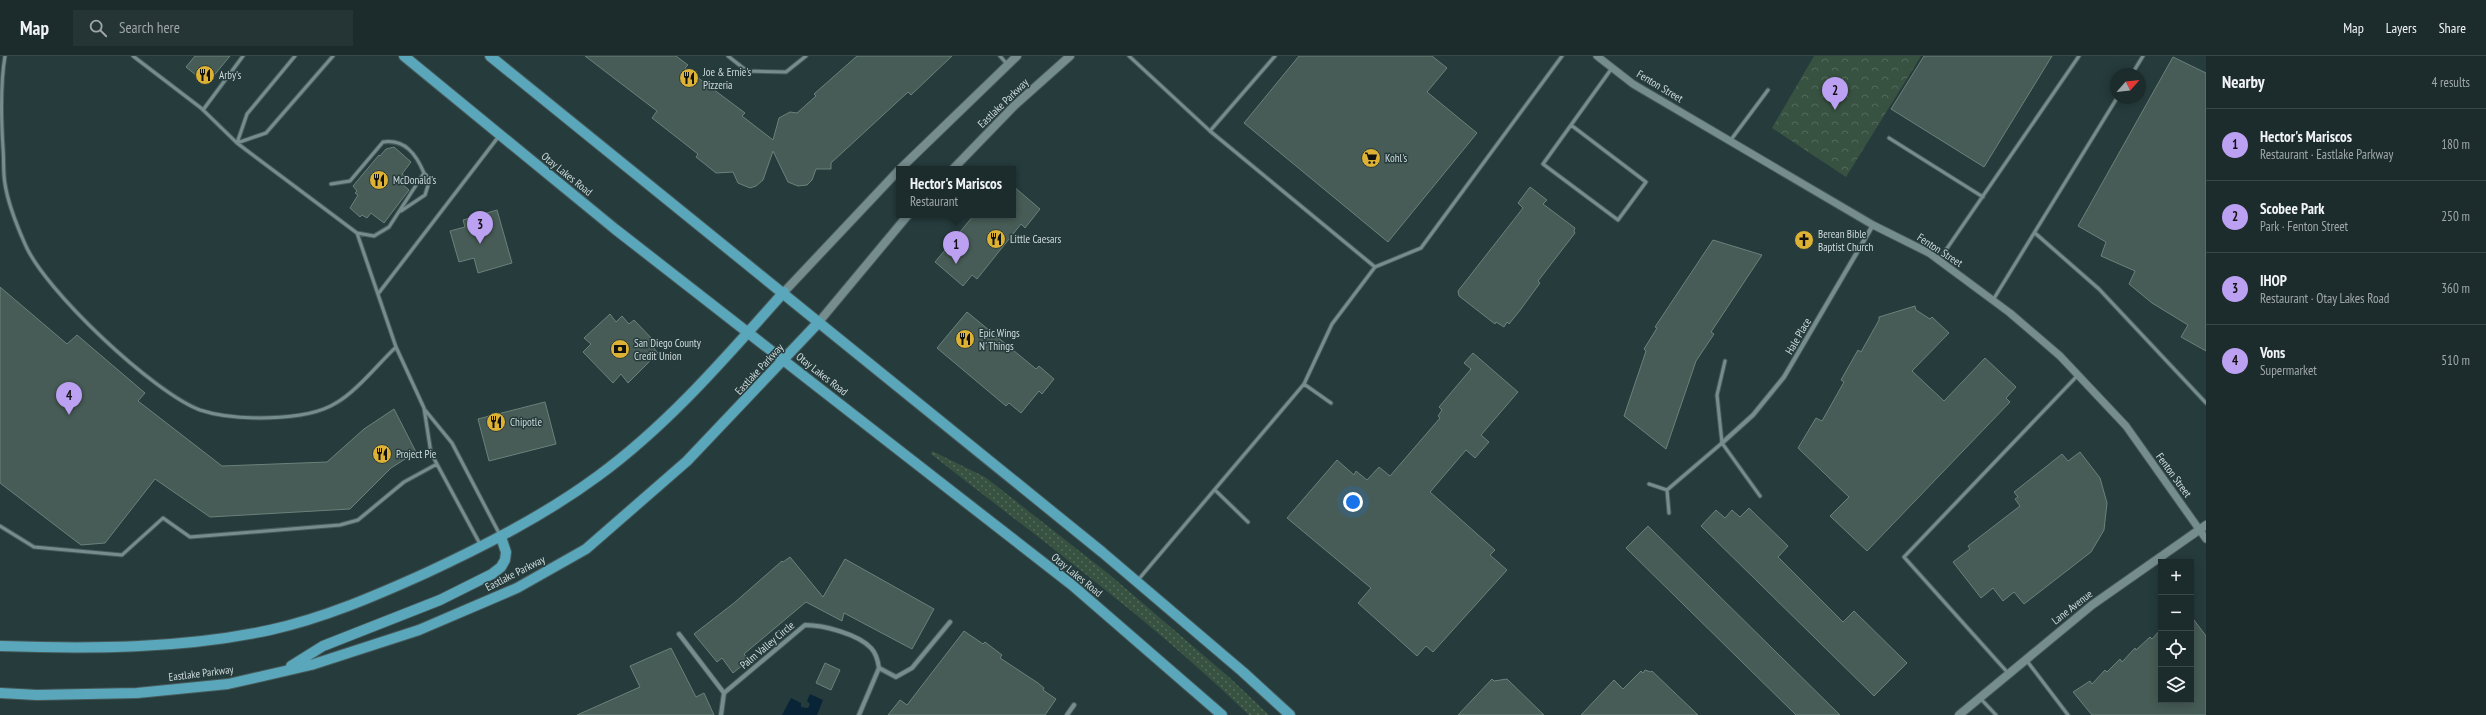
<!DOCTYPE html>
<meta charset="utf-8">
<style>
:root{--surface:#1c2c2d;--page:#253435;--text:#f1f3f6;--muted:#a0a7aa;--line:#3a4849;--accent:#bca0f2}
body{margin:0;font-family:"PT Sans Narrow",sans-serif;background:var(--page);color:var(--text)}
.controls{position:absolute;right:12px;bottom:12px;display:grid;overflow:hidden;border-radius:0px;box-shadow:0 2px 10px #0003}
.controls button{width:36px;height:36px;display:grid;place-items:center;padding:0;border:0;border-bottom:1px solid var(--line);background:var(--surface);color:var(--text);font:20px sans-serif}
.compass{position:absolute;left:2110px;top:12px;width:36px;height:36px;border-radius:50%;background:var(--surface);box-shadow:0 2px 10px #0003;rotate:63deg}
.you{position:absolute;left:1353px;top:446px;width:14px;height:14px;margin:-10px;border:3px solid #fff;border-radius:50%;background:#1a73e8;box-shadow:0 0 0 6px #1a73e833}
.badge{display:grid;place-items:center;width:26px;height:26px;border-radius:50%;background:var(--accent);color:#111;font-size:13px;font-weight:700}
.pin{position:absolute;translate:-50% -33px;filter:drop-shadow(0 1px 2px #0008)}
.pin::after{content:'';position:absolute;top:21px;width:14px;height:12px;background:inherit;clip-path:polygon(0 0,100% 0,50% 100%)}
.popup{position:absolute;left:896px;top:110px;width:120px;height:52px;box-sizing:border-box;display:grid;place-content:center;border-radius:0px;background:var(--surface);filter:drop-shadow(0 1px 3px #0005);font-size:13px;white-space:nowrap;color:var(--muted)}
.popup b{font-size:15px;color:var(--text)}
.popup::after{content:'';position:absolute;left:50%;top:100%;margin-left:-8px;border:8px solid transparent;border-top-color:var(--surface)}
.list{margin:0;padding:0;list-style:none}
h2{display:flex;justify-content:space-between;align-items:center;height:52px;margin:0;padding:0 16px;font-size:17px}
h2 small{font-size:13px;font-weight:400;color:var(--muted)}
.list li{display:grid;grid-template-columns:26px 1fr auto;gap:12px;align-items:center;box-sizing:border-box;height:72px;padding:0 16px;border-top:1px solid var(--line)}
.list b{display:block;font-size:15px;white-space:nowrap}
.list p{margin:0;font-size:13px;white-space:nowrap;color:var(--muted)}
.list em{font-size:13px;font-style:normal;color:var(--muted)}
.icon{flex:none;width:22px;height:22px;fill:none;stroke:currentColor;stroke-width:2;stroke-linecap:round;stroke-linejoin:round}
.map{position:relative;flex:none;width:2206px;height:659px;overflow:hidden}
header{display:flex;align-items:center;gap:24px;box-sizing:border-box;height:56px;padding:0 20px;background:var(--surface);border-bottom:1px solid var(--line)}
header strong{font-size:19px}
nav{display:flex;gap:22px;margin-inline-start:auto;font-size:14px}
.search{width:280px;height:36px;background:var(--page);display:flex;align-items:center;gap:10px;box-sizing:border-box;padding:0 14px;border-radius:0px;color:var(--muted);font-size:15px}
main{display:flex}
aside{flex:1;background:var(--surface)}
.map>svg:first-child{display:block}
.grass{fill:url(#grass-dots)}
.forest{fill:url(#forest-crowns)}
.water{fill:#0a2437}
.building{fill:#475c56;stroke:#6b817b}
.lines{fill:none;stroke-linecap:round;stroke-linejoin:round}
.service-casing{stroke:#475a5a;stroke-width:5}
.minor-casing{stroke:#475a5a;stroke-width:6}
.tertiary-casing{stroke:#475a5a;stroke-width:9}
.secondary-casing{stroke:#475a5a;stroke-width:10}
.primary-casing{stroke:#475a5a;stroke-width:12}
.service{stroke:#768d8e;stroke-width:3}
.minor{stroke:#768d8e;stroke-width:4}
.tertiary{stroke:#768d8e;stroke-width:7}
.secondary{stroke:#768d8e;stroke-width:8}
.primary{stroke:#5aa7bc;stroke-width:10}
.labels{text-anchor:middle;stroke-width:3;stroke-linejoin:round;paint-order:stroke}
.poi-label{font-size:11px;fill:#cfdbdc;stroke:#263b3c;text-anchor:start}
.street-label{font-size:11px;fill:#cfdbdc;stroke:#263b3c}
</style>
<header>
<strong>Map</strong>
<div class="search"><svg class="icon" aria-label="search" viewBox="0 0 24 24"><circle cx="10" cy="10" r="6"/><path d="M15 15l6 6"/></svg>Search here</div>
<nav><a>Map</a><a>Layers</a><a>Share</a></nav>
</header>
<main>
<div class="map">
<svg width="2206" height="659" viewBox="0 0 2206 659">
<defs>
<pattern id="grass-dots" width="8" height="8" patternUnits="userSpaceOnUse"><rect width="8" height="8" fill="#385241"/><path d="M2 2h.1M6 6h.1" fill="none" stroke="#546a5c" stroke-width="1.8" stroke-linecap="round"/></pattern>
<pattern id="forest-crowns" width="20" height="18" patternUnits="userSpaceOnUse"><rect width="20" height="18" fill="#385241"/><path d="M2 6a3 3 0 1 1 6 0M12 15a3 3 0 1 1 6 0" fill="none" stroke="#546a5c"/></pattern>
</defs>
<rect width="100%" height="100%" fill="#263b3c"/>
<path class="grass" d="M932 395 985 421 1110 519 1230 622 1269 659H1249C1152 565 1037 481 931 398Z"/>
<path class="forest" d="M1814 0H1921L1846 121 1772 72Z"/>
<path class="water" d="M810 638 823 644 817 659H782L791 642 801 647V651L808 652 810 648 807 645Z"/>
<path class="building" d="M195 0H230L207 28 186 11Z
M585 0H676L688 9 685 12 745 57 742 60 773 84 779 62 790 56 797 57 816 40 814 38 857 0H952L911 39 908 36 831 107V113H816L812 124 807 129 798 130 788 126 773 95 763 124 756 130 750 132 738 127 733 116 716 117 696 101 698 98 652 62 657 55Z
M1299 0H1432L1447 12 1427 36 1477 77 1388 186 1244 67Z
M1924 0H2052L1984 111 1891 53Z
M2173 1 2206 17V295L2181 281 2188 269 2152 247 2129 228 2135 215 2101 200 2106 186 2078 170Z
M394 91 411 106 402 118 406 121 401 127 409 134 384 167 371 157 367 162 362 159 360 161 350 152 358 139 355 137 357 135 353 130 379 99 380 100 386 93Z
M1013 130 1040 153 1025 172 1021 168 977 223 972 219 963 230 935 206 974 159H1013Z
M1530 131 1547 144 1543 148 1575 172 1574 175 1575 177 1538 225 1540 227 1521 253 1509 268 1507 266 1504 271 1496 266 1495 268 1459 240 1458 235 1523 152 1518 147Z
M497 154 512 207 478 217 474 202 459 206 450 175 465 171 463 164Z
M1713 184 1762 199 1711 276 1714 278 1696 305 1666 393 1624 360 1646 295 1644 293 1657 272 1655 271Z
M0 231 67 288 77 279 145 337 138 345 222 410 327 406 364 373 394 353 416 396 391 412 350 453 210 461 155 423 105 487 81 489 0 427Z
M1915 250 1916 254 1930 263 1932 261 1949 277 1912 315 1944 345 1985 302 2016 331 2006 342 2010 346 1867 495 1830 460 1849 441 1798 392 1816 362 1822 365 1844 326 1841 324 1858 294 1861 296 1879 264V261Z
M967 256 1036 313 1039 310 1054 323 1042 338 1039 335 1021 357 1009 347 1006 350 937 292Z
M610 258 616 266 622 260 629 268 634 264 655 286 651 289 658 297 628 327 621 318 613 327 583 296 591 288 584 282Z
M1473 297 1518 336 1481 379 1489 386 1475 402 1466 394 1430 436 1495 494 1490 499 1507 514 1433 596 1426 590 1417 600 1358 547 1371 532 1287 462 1337 404 1354 419 1356 415 1367 424 1379 411 1390 420 1440 362 1438 360 1442 354 1439 351 1471 313 1464 307Z
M545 346 556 388 489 405 478 363Z
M2080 396 2100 422 2107 447 2104 474 2091 496 2024 548 2014 536 2003 545 1993 532 1981 542 1953 506 1970 493 1968 490 2020 450 2015 443 2018 441 2014 436 2062 398 2068 405Z
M1749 452 1788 490 1778 501 1843 566 1854 555 1907 607 1874 640 1701 470 1716 454 1725 462 1732 454 1740 461Z
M1648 470 1840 659H1796L1626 492Z
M790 501 823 541 845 503 934 553 912 593 844 557 842 565 806 546 744 598 749 604 733 617 722 602 717 606 694 578 734 547 782 505 783 506Z
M2191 560 2206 580V659H2092L2073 636 2090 625 2092 628 2105 614 2107 616 2120 603 2122 606 2135 592 2136 594 2150 581 2152 583 2161 573V644H2191Z
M964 575 983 588 985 586 1002 599 1000 602 1038 627 1044 632 1043 634 1056 643 1045 659H888L900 644 907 649Z
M671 592 696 641 704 637 714 659H577L640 631 630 610Z
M825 607 840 614 831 634 816 627Z
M1645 614 1651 616 1652 615 1698 659H1581L1614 624 1623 633 1641 615 1643 617Z
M1492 623 1494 625 1507 623 1544 659H1458Z"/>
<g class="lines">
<defs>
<path id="service" d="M5 0C0 30 1 61 3 92 4 104 3 117 5 128 8 147 17 170 25 188 44 234 154 337 200 354 233 365 306 366 336 347 356 336 379 307 396 291L357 177 237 87 201 52 133 0
M295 0 247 58 237 87 266 77 333 0
M728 0 747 15 786 16 806 0
M1000 0 1007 8
M1129 0 1210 75
M1275 0 1210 75 1375 211 1421 192 1562 0
M2132 18 2143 0
M203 54 243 0
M1571 69 1646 126 1618 164 1543 108 1612 12
M1889 82 1983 141
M1730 85 1768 34
M331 128 350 125 383 86C405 83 416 98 424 117L389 171 374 180 357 177
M401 155 425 139 430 123 424 117
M2035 177 2099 233 2206 347
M1939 204 2079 0
M378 238 499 80
M1993 244 2117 42
M396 291 424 352 431 397 480 488
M1725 305 1717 339 1722 387 1760 440
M1304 328 1331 347
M425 354 452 387 500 479
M1649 428 1667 434 1722 387
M1215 434 1248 466
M1667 434 1669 457
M0 470 34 491 122 499 163 462 190 481 340 469 358 464 404 426 437 408
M1138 524 1304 328 1332 268 1375 211
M2027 605 2068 659
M2008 617 1904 501 2078 319
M1980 642 1996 659"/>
<path id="minor" d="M1722 387 1753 359 1784 321 1873 169
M679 578 724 637
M879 612 896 621 912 612 950 566
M721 659 724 637 805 569C823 569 858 578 871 592 876 597 878 605 879 612L859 659
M1067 659 1074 649"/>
<path id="tertiary" d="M1597 0 1633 28 1873 169 1929 197 2010 257 2060 300 2126 370 2206 483"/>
<path id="secondary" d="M900 113 1017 0
M953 113 1015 49 1070 0
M784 236 899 114
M818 267 908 159
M1959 659 2092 549 2206 469"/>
<path id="primary" d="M404 0 615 173 1072 529 1222 659
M490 0 1102 496 1243 616 1290 659
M0 590C89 593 182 593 270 574 324 562 375 540 426 517 486 489 545 459 598 420 669 368 726 301 784 236
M291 610 323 590 440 544 492 518 501 511 505 504 506 496 501 481
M0 637 37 639 137 637 228 628 311 609 419 574 517 532 586 493 687 405 818 267"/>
</defs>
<use href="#service" class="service-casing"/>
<use href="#minor" class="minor-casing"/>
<use href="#tertiary" class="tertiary-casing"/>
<use href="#secondary" class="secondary-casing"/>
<use href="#primary" class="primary-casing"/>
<use href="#service" class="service"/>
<use href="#minor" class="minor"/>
<use href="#tertiary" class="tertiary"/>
<use href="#secondary" class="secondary"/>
<use href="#primary" class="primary"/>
</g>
<defs>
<symbol id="restaurant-disc" viewBox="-11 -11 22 22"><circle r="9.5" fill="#ddb133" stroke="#263b3c"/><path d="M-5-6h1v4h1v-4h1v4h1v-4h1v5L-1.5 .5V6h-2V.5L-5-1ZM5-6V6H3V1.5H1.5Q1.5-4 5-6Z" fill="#111"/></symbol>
<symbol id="supermarket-disc" viewBox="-11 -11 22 22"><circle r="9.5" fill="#ddb133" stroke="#263b3c"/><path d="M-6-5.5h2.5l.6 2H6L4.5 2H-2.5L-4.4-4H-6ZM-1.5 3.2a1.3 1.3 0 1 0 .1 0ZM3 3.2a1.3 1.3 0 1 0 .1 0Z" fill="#111"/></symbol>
<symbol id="church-disc" viewBox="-11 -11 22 22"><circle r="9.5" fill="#ddb133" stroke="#263b3c"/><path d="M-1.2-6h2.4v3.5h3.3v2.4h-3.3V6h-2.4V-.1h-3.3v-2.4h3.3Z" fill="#111"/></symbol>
<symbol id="bank-disc" viewBox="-11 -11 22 22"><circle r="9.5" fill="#ddb133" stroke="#263b3c"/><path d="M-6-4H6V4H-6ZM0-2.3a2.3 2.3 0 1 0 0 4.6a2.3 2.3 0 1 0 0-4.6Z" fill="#111"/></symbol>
</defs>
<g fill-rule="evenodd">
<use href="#restaurant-disc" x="194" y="8" width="22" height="22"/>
<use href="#restaurant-disc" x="678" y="11" width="22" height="22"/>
<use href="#supermarket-disc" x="1360" y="91" width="22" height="22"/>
<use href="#restaurant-disc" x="368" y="113" width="22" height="22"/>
<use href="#restaurant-disc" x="985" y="172" width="22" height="22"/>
<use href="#church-disc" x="1793" y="173" width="22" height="22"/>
<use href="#restaurant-disc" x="954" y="272" width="22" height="22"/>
<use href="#bank-disc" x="609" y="282" width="22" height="22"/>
<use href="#restaurant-disc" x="485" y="355" width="22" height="22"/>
<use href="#restaurant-disc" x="371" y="387" width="22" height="22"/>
</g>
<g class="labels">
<g class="poi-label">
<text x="703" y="20">Joe &amp; Ernie's<tspan x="703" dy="13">Pizzeria</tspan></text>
<text x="219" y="23">Arby's</text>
<text x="1385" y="106">Kohl's</text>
<text x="393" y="128">McDonald's</text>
<text x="1818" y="182">Berean Bible<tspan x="1818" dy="13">Baptist Church</tspan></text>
<text x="1010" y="187">Little Caesars</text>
<text x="979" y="281">Epic Wings<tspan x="979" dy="13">N' Things</tspan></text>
<text x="634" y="291">San Diego County<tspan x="634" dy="13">Credit Union</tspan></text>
<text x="510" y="370">Chipotle</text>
<text x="396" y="402">Project Pie</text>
</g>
<g class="street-label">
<text transform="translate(1660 30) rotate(31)" y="4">Fenton Street</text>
<text transform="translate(1003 47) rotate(-44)" y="4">Eastlake Parkway</text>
<text transform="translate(567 118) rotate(39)" y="4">Otay Lakes Road</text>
<text transform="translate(1940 194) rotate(33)" y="4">Fenton Street</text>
<text transform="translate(1798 280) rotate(-60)" y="4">Hale Place</text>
<text transform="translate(759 313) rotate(-47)" y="4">Eastlake Parkway</text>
<text transform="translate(822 318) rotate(38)" y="4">Otay Lakes Road</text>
<text transform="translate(2174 419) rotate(54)" y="4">Fenton Street</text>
<text transform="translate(515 517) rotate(-27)" y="4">Eastlake Parkway</text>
<text transform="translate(1077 519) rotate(39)" y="4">Otay Lakes Road</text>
<text transform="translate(2072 551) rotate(-38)" y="4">Lane Avenue</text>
<text transform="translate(767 589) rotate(-40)" y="4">Palm Valley Circle</text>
<text transform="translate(201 617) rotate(-7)" y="4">Eastlake Parkway</text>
</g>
</g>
</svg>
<div class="controls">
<button>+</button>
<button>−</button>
<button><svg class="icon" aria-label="locate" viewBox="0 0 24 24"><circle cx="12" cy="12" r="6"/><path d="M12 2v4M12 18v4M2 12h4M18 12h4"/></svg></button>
<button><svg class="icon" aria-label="layers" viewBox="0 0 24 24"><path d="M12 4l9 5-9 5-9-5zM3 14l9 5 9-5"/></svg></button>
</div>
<svg class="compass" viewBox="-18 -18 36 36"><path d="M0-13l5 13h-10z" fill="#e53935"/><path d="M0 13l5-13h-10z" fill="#a0a7aa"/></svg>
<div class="you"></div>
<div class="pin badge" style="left:956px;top:208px">1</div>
<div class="popup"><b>Hector's Mariscos</b>Restaurant</div>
<div class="pin badge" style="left:1835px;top:54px">2</div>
<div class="pin badge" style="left:480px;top:188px">3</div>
<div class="pin badge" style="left:69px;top:359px">4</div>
</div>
<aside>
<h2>Nearby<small>4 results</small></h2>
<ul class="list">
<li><span class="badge">1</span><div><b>Hector's Mariscos</b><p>Restaurant · Eastlake Parkway</p></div><em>180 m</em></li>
<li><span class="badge">2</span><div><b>Scobee Park</b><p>Park · Fenton Street</p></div><em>250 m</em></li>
<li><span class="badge">3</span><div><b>IHOP</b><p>Restaurant · Otay Lakes Road</p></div><em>360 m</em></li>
<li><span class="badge">4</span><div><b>Vons</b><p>Supermarket</p></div><em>510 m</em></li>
</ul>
</aside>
</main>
